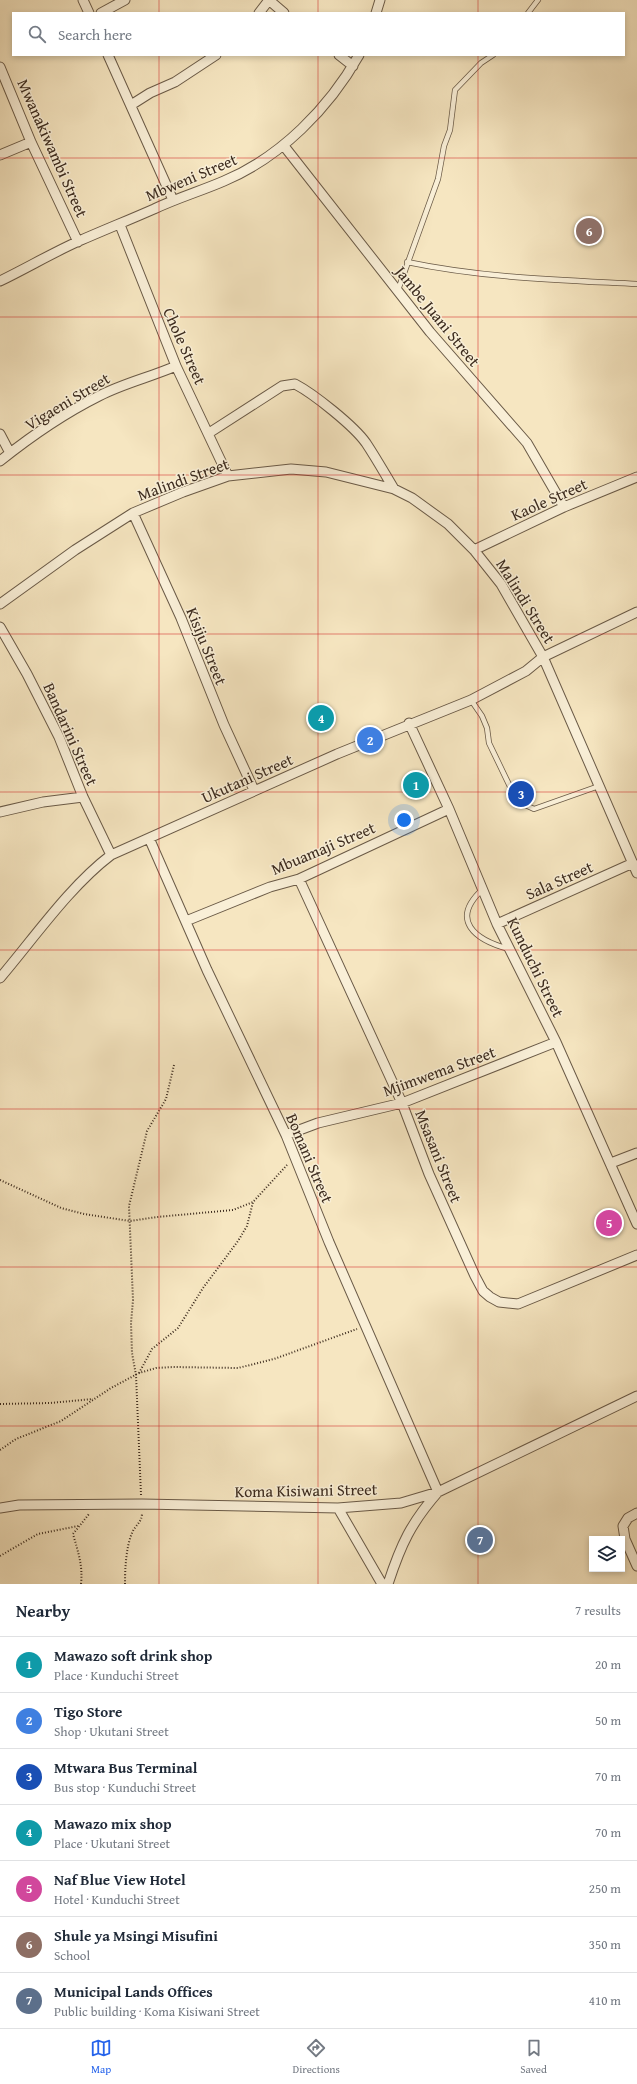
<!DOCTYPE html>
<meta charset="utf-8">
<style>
:root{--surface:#fff;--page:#f6f6f7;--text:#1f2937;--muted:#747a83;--line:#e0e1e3;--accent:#2563eb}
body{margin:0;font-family:"Gentium Book Plus",serif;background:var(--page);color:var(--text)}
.controls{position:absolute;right:12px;bottom:12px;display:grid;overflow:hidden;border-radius:0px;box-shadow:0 2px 6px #0003}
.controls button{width:36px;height:36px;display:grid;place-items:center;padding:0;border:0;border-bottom:1px solid var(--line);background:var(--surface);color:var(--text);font:20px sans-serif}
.you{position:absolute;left:404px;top:820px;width:14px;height:14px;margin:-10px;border:3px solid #fff;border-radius:50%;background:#1a73e8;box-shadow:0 0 0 6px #1a73e833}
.badge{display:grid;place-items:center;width:26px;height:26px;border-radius:50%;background:var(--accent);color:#fff;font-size:13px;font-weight:700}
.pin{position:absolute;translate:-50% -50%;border:2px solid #fff;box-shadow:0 1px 4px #0006}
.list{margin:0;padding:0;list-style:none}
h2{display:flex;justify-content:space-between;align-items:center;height:52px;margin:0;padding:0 16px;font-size:17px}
h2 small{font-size:13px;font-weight:400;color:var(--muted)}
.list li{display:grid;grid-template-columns:26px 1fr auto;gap:12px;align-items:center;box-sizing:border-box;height:56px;padding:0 16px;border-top:1px solid var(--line)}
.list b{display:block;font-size:15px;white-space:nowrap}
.list p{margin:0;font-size:13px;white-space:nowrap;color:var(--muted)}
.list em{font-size:13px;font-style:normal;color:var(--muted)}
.icon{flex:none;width:22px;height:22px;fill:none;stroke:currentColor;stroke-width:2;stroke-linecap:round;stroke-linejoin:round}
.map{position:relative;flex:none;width:637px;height:1584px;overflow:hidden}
.search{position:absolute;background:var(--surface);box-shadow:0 2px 6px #0003;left:12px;right:12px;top:12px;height:44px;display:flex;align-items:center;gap:10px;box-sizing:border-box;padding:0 14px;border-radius:0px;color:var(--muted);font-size:15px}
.sheet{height:444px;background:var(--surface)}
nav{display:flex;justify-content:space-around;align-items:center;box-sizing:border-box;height:56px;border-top:1px solid var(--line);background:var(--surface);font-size:11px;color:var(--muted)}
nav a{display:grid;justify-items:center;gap:2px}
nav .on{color:var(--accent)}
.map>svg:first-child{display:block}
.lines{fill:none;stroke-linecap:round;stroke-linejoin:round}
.lane-casing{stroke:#6a5a47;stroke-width:6}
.street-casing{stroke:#6a5a47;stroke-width:11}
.path{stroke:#3c2b1e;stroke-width:2;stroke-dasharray:1 2;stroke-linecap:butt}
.lane{stroke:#f9efd7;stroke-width:4.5}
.street{stroke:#f9efd7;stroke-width:9}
.grid{fill:none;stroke:#d62828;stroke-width:1;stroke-opacity:0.55}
.labels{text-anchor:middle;stroke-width:3;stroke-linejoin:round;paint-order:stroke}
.street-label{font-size:16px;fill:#3c2b1e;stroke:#f9efd7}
</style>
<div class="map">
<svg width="637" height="1584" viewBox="0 0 637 1584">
<rect width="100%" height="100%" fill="#f6e6c1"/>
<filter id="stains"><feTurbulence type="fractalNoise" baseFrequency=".005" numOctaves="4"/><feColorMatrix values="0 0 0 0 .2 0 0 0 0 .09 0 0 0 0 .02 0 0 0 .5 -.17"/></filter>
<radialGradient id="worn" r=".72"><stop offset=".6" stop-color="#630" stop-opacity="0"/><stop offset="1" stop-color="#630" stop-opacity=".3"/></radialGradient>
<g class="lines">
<defs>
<path id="lane" d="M528 13 538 0
M407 262C483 278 560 280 637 284
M398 290 438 179 444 146 450 130 455 90 481 63 493 55
M471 700 482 716 487 728 489 743 514 795 517 801 534 809 599 786
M483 889C449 920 475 940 509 949"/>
<path id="street" d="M83 0 89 13
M269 0 284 13
M101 13 125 0
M259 13 269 0
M376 13 380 0
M108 55 173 200
M339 55 353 66
M0 67 31 142 78 242
M131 105 150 93 175 82 216 55
M284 146 430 332 527 443 564 507
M0 155 31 142
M120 225 176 366 228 476
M0 281C27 268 52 253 79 241 104 230 129 220 154 209 177 198 201 191 224 181 281 157 329 108 359 55
M209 433 282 386 295 384C314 394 354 426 366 443 376 458 385 474 394 489
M0 434 10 453
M0 461C30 437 65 413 99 396 124 383 151 377 176 366
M133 513 181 618 224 725 254 790
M474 550 564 507 637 477
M0 604 75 550 133 513 183 492 228 476 291 469 326 472 394 489 412 498 448 524 474 550 501 584 543 657 637 873
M0 627 27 674 59 737 83 797 111 855
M409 723 449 809 497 924 556 1042 637 1224
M0 812 43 802 83 797
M149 838 207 970 286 1135 329 1242 438 1492C411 1523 401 1544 388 1584
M299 879 402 1103 429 1174 475 1276 483 1291 490 1297 499 1302 518 1304 637 1255
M186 921 270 887 299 879 449 809
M497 924 633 863
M0 978C34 938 70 886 111 855L337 754 471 700 526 671 543 657 637 612
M286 1135 318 1123 402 1103 556 1042
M611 1163 637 1153
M0 1508 19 1505 142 1504 338 1508 401 1503 438 1492 637 1396
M338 1508 382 1584
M637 1513 628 1518 623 1526 625 1539 637 1566"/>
</defs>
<use href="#lane" class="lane-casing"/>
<use href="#street" class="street-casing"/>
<path class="path" d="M0 1180 61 1208 84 1214 130 1221 157 1217 233 1210 253 1202 287 1165
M139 1373 152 1349 178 1328 203 1288 238 1241 247 1226 253 1202
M0 1404 50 1403 93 1399
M0 1450 16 1439 61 1421 111 1388 139 1373 156 1368 173 1367 238 1368 274 1359 357 1329
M141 1495 136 1375 132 1353 131 1323 133 1300 129 1206 147 1131 166 1099 174 1065
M0 1556 38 1534 78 1526
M81 1584C83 1565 78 1552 73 1534L89 1514
M125 1584C125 1569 126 1547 132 1533 135 1525 142 1523 142 1513"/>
<use href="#lane" class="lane"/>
<use href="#street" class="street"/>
</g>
<path class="grid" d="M159 0V13M318 0V13M478 0V13M159 55V1584M318 55V1584M478 55V1584M0 158H637M0 317H637M0 475H637M0 634H637M0 792H637M0 950H637M0 1109H637M0 1267H637M0 1426H637"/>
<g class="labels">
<g class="street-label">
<text transform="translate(53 148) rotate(66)" y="6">Mwanakiwambi Street</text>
<text transform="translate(191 177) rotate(-23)" y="6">Mbweni Street</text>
<text transform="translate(438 316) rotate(51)" y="6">Jambe Juani Street</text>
<text transform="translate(185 346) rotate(66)" y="6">Chole Street</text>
<text transform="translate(67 401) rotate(-31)" y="6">Vigaeni Street</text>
<text transform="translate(183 479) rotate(-20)" y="6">Malindi Street</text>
<text transform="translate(549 499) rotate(-24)" y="6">Kaole Street</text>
<text transform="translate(526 601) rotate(58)" y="6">Malindi Street</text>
<text transform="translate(207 646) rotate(68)" y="6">Kisiju Street</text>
<text transform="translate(71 734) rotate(66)" y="6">Bandarini Street</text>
<text transform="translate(247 778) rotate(-24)" y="6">Ukutani Street</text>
<text transform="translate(323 848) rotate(-23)" y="6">Mbuamaji Street</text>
<text transform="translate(559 880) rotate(-24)" y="6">Sala Street</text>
<text transform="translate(536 967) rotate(64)" y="6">Kunduchi Street</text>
<text transform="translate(439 1071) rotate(-20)" y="6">Mjimwema Street</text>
<text transform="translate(439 1156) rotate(68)" y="6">Msasani Street</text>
<text transform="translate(310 1158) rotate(67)" y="6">Bomani Street</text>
<text transform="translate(306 1490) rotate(-1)" y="6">Koma Kisiwani Street</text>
</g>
</g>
<rect width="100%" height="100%" filter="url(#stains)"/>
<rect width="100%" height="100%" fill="url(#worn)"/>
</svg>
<div class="controls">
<button><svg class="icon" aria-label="layers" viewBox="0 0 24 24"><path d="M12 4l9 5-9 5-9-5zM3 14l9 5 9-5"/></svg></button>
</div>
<div class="you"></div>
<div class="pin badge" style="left:416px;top:785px;background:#0f9aa8">1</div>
<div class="pin badge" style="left:370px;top:740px;background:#3f7fe0">2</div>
<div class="pin badge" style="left:521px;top:794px;background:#1a4fb4">3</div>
<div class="pin badge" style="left:321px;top:718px;background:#0f9aa8">4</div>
<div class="pin badge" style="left:609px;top:1223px;background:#d1479c">5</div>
<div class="pin badge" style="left:589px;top:231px;background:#8d6e63">6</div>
<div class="pin badge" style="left:480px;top:1540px;background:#5c6f8a">7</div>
<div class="search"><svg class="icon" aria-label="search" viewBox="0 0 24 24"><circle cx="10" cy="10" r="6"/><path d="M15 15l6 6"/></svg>Search here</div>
</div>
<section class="sheet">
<h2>Nearby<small>7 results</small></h2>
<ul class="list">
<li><span class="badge" style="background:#0f9aa8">1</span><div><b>Mawazo soft drink shop</b><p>Place · Kunduchi Street</p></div><em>20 m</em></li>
<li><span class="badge" style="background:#3f7fe0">2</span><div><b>Tigo Store</b><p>Shop · Ukutani Street</p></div><em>50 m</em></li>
<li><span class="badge" style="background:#1a4fb4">3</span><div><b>Mtwara Bus Terminal</b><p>Bus stop · Kunduchi Street</p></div><em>70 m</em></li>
<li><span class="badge" style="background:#0f9aa8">4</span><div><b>Mawazo mix shop</b><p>Place · Ukutani Street</p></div><em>70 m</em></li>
<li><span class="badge" style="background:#d1479c">5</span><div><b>Naf Blue View Hotel</b><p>Hotel · Kunduchi Street</p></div><em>250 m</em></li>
<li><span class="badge" style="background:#8d6e63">6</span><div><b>Shule ya Msingi Misufini</b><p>School</p></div><em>350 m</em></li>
<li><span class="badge" style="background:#5c6f8a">7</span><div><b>Municipal Lands Offices</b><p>Public building · Koma Kisiwani Street</p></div><em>410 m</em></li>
</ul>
</section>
<nav>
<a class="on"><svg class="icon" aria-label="map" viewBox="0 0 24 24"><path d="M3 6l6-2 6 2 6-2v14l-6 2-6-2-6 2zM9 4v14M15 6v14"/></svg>Map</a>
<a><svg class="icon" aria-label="directions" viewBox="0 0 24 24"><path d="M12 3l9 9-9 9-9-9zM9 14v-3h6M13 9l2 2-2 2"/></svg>Directions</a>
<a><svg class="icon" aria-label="saved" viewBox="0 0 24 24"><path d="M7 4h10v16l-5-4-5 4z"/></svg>Saved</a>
</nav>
